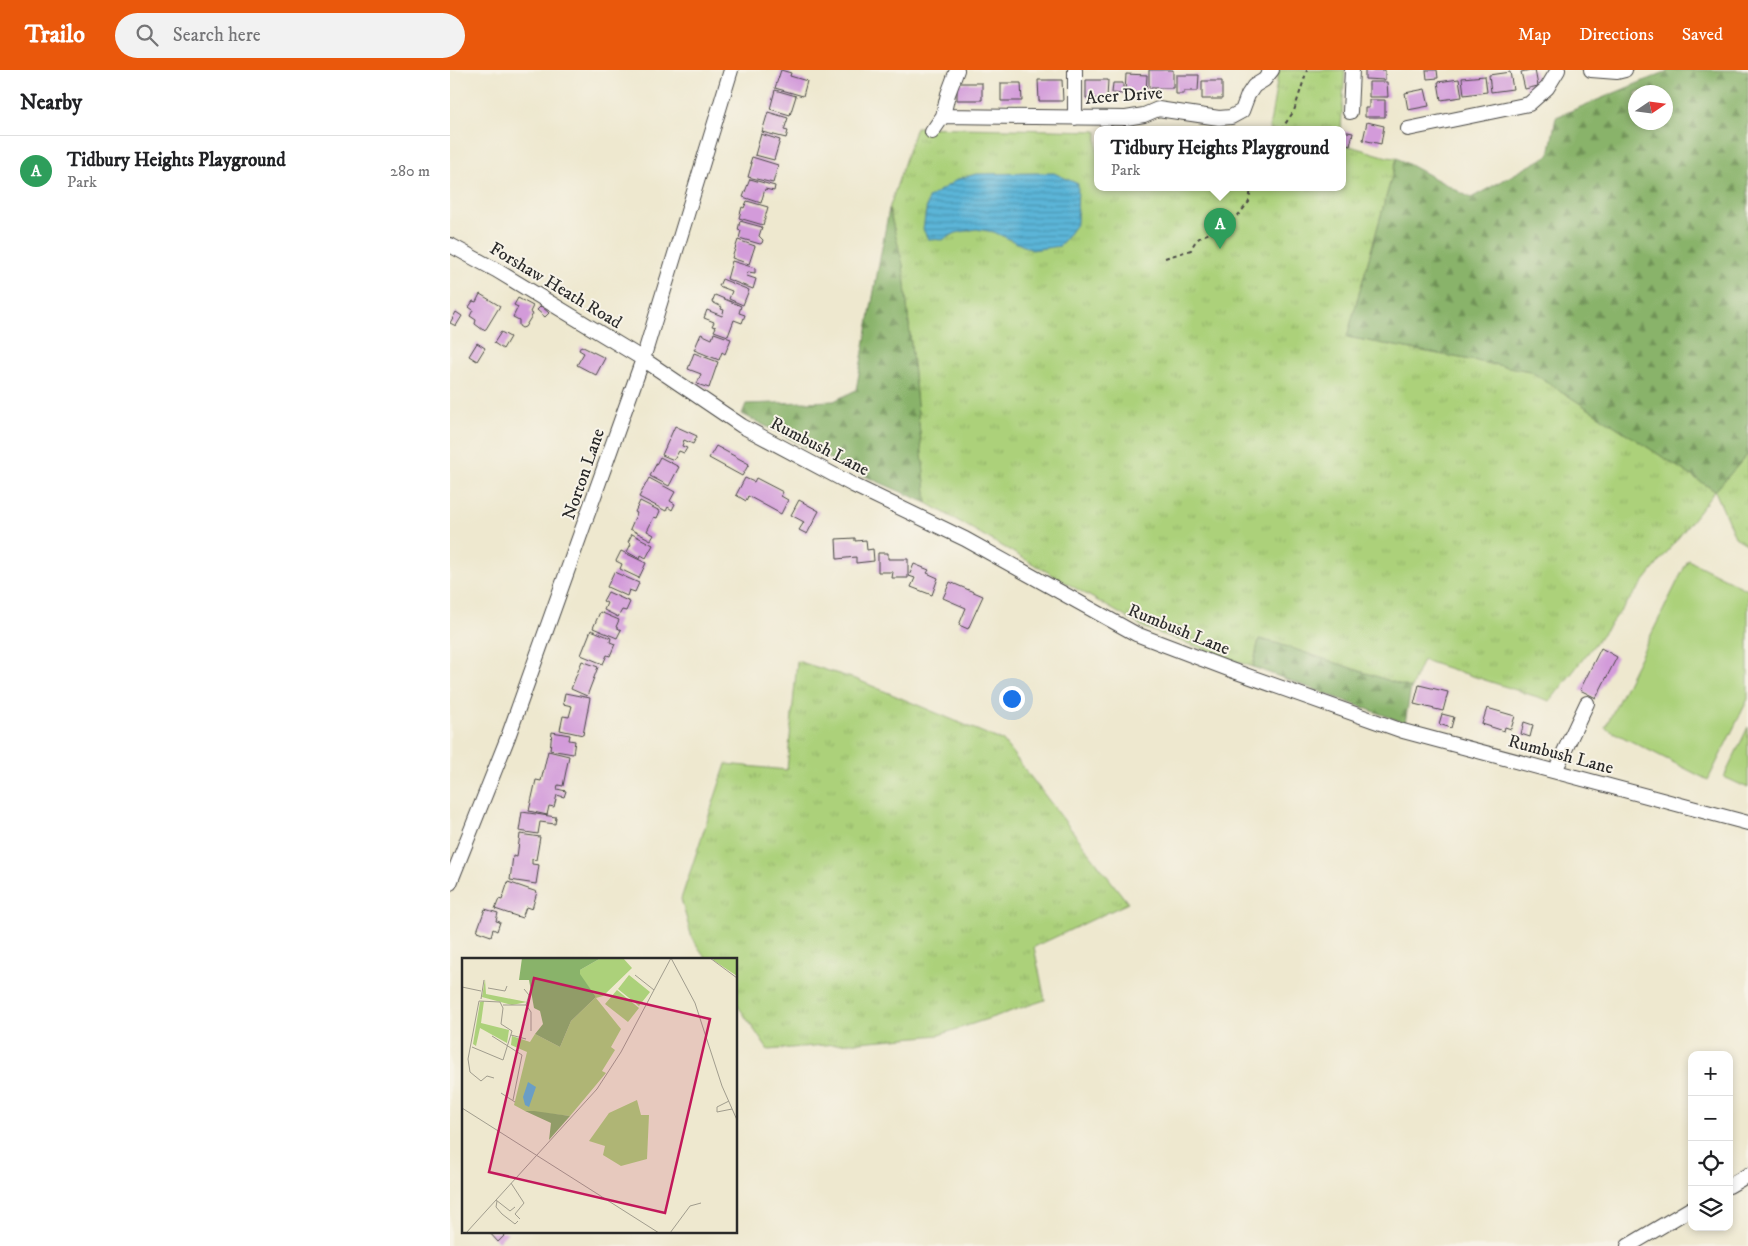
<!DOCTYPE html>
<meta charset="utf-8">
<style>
:root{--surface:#fff;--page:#f2f2f2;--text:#202124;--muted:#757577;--line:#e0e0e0;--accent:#ea580c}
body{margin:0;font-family:"IM FELL DW Pica",serif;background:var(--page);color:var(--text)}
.controls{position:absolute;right:15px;bottom:15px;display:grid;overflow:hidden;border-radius:10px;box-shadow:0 2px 8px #0003}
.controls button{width:45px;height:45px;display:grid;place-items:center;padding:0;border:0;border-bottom:1px solid var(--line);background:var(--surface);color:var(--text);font:25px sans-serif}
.compass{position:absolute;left:1178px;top:15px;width:45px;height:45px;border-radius:50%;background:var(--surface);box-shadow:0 2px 8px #0003;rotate:77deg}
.you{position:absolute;left:561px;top:628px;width:18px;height:18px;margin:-12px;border:4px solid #fff;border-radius:50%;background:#1a73e8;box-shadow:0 0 0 8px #1a73e833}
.badge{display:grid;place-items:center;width:32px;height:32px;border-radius:50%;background:var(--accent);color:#fff;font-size:16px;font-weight:700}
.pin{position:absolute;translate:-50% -41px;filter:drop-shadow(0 1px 2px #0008)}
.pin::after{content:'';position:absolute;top:26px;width:18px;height:15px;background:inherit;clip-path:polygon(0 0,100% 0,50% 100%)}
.popup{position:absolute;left:644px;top:56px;width:252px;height:65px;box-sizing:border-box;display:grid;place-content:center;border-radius:10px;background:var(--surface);filter:drop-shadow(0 1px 4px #0005);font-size:16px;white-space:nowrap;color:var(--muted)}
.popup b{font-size:19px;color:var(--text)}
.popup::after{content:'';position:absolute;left:50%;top:100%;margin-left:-10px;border:10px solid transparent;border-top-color:var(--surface)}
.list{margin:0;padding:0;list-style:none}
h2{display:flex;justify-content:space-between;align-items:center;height:65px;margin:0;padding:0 20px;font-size:21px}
h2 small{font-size:16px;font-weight:400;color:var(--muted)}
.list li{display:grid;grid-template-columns:32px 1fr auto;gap:15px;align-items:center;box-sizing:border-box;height:70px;padding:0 20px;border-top:1px solid var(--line)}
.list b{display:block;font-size:19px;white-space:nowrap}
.list p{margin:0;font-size:16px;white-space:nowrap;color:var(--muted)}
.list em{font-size:16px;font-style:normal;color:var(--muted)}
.icon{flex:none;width:28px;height:28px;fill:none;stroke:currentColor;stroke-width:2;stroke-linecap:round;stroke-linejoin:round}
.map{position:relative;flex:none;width:1298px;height:1176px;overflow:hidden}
header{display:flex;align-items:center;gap:30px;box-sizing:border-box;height:70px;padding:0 25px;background:var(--accent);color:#fff}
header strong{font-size:24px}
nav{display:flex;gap:28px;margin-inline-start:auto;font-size:18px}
.search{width:350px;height:45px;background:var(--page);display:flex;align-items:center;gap:12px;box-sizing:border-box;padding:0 18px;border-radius:28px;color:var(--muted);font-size:19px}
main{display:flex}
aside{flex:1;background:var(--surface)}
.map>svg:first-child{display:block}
.grass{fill:url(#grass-tufts);stroke:#6c7e52}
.forest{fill:url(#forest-firs);stroke:#5a6f4a;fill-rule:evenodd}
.pitch{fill:#acd17a;stroke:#6c7e52}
.water{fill:url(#water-rules);stroke:#437082}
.building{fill:#d39bda}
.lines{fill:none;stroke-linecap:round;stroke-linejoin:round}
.minor-casing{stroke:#484744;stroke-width:16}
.path{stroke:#484744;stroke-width:2;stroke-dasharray:4 4;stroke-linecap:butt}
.minor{stroke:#fff;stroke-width:14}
.labels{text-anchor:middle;stroke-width:4;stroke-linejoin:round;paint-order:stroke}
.street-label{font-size:18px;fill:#2b2b2b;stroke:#f7f3e8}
.inset-road{fill:none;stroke:#a09c8d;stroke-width:1}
.view{fill:#c2185b;fill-opacity:0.15;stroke:#c2185b;stroke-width:2.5}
.inset-edge{fill:none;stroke:#2b2b2b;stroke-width:2.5}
</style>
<header>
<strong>Trailo</strong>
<div class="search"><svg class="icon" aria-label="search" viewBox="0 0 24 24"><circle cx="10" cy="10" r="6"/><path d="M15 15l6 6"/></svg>Search here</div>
<nav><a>Map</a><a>Directions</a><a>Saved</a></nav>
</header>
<main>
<aside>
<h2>Nearby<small></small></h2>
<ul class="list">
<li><span class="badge" style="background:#2e9e5b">A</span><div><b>Tidbury Heights Playground</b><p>Park</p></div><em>280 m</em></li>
</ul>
</aside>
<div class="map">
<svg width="1298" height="1176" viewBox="0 0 1298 1176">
<defs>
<pattern id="grass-tufts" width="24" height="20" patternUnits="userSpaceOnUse" patternTransform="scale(1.25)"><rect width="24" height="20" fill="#acd17a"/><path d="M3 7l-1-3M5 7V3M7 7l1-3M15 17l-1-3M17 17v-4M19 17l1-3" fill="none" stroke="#94b46a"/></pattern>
<pattern id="forest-firs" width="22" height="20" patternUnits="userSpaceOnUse" patternTransform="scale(1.25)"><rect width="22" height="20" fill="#89b36a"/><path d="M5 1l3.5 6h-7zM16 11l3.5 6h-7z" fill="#709257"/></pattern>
<pattern id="water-rules" width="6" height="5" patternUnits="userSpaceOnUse" patternTransform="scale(1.25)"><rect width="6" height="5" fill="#5bb5d8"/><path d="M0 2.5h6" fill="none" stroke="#4b93af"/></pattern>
</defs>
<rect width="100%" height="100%" fill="#f7f3e8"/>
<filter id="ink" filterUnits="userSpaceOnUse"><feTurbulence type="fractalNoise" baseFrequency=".02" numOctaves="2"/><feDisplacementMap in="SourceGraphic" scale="10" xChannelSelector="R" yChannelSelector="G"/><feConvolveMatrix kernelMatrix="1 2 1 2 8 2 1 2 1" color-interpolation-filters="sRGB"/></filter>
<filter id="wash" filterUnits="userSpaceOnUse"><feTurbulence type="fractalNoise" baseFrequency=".0096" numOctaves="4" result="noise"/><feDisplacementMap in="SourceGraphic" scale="20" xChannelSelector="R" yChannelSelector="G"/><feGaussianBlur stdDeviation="1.12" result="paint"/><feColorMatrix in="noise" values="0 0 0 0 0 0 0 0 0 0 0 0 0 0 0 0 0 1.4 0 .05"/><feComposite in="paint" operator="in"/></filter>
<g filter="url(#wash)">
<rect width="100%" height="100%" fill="#eee8cf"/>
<path class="grass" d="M829 0H895L891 60H819Z
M466 57 647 61 648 118H892L893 74 937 87 947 88 897 267 1080 301 1265 421 1298 384V475L1285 467 1265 421 1100 631 973 590 961 618 829 574 809 569 803 597 695 558 477 433 453 195 439 139Z
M347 591 408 610 553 671 678 833 584 877 595 930 489 965 318 980 286 933V890H257L242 868 231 829 276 694 337 700Z"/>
<path class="forest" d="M1220 0H1298V384L1265 421 1080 301 897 267 947 88 1021 128 1099 85 1106 47ZM1186 22H1216V52H1186Z
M439 139 453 195 477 433 403 401 292 344 296 334 384 331 406 320Z
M809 569 829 574 961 618 955 653 803 597Z"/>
<path class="pitch" d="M1238 490 1298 520V629L1258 710 1155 658Z
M1298 657V718L1274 707Z"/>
<path class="water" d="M585 103H604L628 114 627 153 610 176 582 180 544 162 526 159 506 163 492 170 478 169 473 159 478 128 508 109 526 104Z"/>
<g id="blocks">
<path class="building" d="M331 0 341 3 340 6 357 11 353 26 325 18Z
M699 0H723V18H699Z
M915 0H935V10L915 9Z
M976 0H987L988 8 977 9Z
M1080 0H1085L1088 16 1075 19 1071 2Z
M1060 2 1063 19 1041 22 1039 5Z
M676 4 697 5 696 23H675Z
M726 5H749L748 21H734V24H726Z
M1035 6 1037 22 1014 25 1012 8Z
M1009 9 1012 27 991 30 988 12Z
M588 10H612L613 31H589Z
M636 10H658L657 29 636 28Z
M752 11H772V29H752Z
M919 12H937L938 27H919Z
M507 13H532V30H507Z
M551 13H571L572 31H551Z
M663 13H673V24L662 23Z
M975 19 979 36 958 40 955 23Z
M325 20 346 26 340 45 320 39Z
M919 30H935V47H915V38H919Z
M318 42 338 48 334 60 338 61 336 68 312 62Z
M917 52 934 56 931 74 913 70Z
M892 61 903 63 900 76 892 74Z
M311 64 330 70 324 90 305 85Z
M302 87 328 95 323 113 298 107 302 93H300Z
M300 109 325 116 324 121 315 119 311 133 293 127Z
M297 131 318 137 313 155 289 148 292 137 294 138Z
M290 151 312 157 309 166 313 170 312 173 310 174 289 168 291 161 288 160Z
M288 170 305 176 299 194 282 188Z
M282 191 305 198V203L298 202 297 206 306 209 303 219 277 209Z
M272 209 299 220 293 235 279 229 282 221 269 216Z
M30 224 50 236 36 259 33 260 25 254 26 250 20 246 23 240 19 237 23 231 26 232Z
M265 225 291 236 289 243 295 245 292 253 284 250 278 266 264 261 266 257 262 256 264 252 254 248 257 240 272 246 274 240 271 239 272 237 262 232Z
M68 228 83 236 80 242 83 244 75 257 72 258 69 256V250L63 247 68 237 64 235Z
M91 236 99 243 95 247 87 240Z
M6 242 12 246 6 256 0 253Z
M51 262 60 267 53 279 44 273Z
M264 263 281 269 275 284 272 282 269 290 244 280 251 264 262 269Z
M27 273 35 278 27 291 19 286Z
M131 276 155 288 146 305 127 295 134 283 129 280Z
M244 283 268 292 259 318 247 314 251 304 238 299Z
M225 356 247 366 243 374 234 370 232 376 237 378 234 383 229 381 224 390 212 385Z
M266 376 299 394 292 406 259 388Z
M210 387 229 397 219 416 200 406Z
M199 408 225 422 220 431 225 434 222 440 218 437 216 441 189 427Z
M295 408 304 412 306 408 333 422 331 426 338 430 331 444 298 426 296 431 286 425Z
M349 430 369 441 357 464 349 460 354 452 341 445Z
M190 431 210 441 207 448 204 447 197 461 204 465 201 470 180 459 187 443 185 442Z
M182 464 203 475 196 488 191 485 190 489 177 482 181 474 178 472Z
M405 468V471L416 470 417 480 423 479 424 491 406 493V487L387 489 386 469Z
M171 481 196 493 189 508 170 499 172 494 166 491Z
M428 483H438V489H458V508H442L443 502H428Z
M464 494 479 500 477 503 488 508 482 525 461 517 465 508 459 506Z
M164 502 189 513 185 522 179 520 177 526 157 517Z
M500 512 533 526 518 559 509 555 516 538 493 528Z
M158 522 180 532 176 541 172 540 168 547 154 540 157 533 153 531Z
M150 542 169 550 166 557 171 560 167 568 143 558Z
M141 560 161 568 160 572 165 574 160 586 157 585 153 594 131 585Z
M1151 578 1167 587 1146 628 1130 620Z
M132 591 148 597 137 626 121 619Z
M969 615 998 622 993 641 964 634Z
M115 623 140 628 133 665 110 660 113 646 119 647 122 636 113 634Z
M1037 638 1065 646 1061 659 1055 657 1054 661 1032 654Z
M992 644 1004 647 1001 658 989 654Z
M1074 652 1083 655 1080 667 1071 664Z
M102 662 120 665 119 670 125 671 123 684 100 680Z
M98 681 119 686 113 716 108 715 107 719 116 721 114 727 107 725 104 737 99 736 97 745 79 741 86 710 91 711Z
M72 742 106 747 105 754 90 752 88 764 69 761Z
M70 764 90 767 86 790 82 789V794L89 795 86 814 60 810 63 786 67 787Z
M58 812 87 822 82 839 76 837 72 848 45 839 49 829 52 830Z
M35 839 48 843 46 851 50 852 47 861 43 859 41 866 27 861Z
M39 1162H58L48 1172Z"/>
</g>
</g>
<g filter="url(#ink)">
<use href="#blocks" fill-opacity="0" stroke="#484744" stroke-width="1"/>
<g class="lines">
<defs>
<path id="minor" d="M1141 0 1167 2 1175 0
M900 42 902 0
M493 46 676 48 694 45 708 39 769 48 781 47 792 41 798 25 804 16 814 10 822 0
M625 48V0
M958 59 1079 34 1097 18 1108 0
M482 62 493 46 498 24 507 0
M0 175 46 200 193 289 292 356 403 415 515 469 686 564 781 600 953 661 1298 753
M1105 701 1137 633
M0 813 58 667 193 289 281 0
M1279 1116 1298 1105
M1178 1176 1242 1138"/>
</defs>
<use href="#minor" class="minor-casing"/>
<path class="path" d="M831 60 844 41 857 0
M715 188 741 180C747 164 759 163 775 161L799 132 801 118"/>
<use href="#minor" class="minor"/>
</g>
</g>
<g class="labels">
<g class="street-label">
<text transform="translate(674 25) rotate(-4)" y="6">Acer Drive</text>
<text transform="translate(106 215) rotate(31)" y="6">Forshaw Heath Road</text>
<text transform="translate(370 376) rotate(27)" y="6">Rumbush Lane</text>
<text transform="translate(133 404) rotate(-71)" y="6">Norton Lane</text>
<text transform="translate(729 559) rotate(22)" y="6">Rumbush Lane</text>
<text transform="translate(1111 684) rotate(15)" y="6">Rumbush Lane</text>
</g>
</g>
<g transform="translate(12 888)">
<rect width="275" height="275" fill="#eee8cf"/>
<path d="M139 0H161L170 10 141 38 134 40 159 71 149 89 153 92 140 113 144 115 108 158 63 153 52 147 65 94 49 87 50 78 68 84 73 76 98 89 109 63 134 39 117 16 118 12ZM252 0H275V18L251 2ZM23 21 24 36 65 44 50 47 20 39ZM22 43 19 65 47 72 45 85 18 70 14 88 11 86 18 44ZM175 142 179 157H187L185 201 159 208 141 197 143 188 127 183 147 155Z" fill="#acd17a"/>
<path d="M60 0H139L118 12V16L134 39 109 63 98 89 73 76 81 66 78 53 72 50 67 22H57ZM63 153H72L108 158 87 182 89 165Z" fill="#89b36a"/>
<path d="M167 17 188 34 177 48 156 31ZM155 32 177 50 166 64 143 46Z" fill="#acd17a"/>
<path d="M66 124 74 129 67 149 63 147 61 139Z" fill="#5bb5d8"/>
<path class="inset-road" d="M209 0 233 45 260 128 275 162M248 0 275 20M173 17 192 32M0 29 19 33M26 30 43 33 45 28M19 41 22 22M41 47H64L67 37 62 31M64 47 69 54V73M49 77 64 81M30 78 60 97 51 142M10 89 41 102 50 73 39 66 41 50 38 44 17 43 6 101 8 114 19 123 25 118 32 120M39 135 53 144M267 143 255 149V154L270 151M0 150 197 275M49 225 62 245 53 256 58 261M34 242 48 253 53 249M35 243 34 249 40 256 53 266 56 263M4 275 135 131 159 94 209 0M208 275 228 248 239 245"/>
<path class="view" d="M72 20 248 61 203 255 27 214Z"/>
<rect width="275" height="275" class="inset-edge"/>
</g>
</svg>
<div class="controls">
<button>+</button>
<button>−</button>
<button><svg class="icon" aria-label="locate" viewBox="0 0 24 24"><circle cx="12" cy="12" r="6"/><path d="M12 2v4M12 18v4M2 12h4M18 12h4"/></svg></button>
<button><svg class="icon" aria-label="layers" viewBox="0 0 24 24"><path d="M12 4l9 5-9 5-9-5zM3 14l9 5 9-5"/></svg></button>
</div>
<svg class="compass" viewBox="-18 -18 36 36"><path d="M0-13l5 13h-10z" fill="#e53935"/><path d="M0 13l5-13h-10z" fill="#757577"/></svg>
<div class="you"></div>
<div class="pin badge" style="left:770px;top:179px;background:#2e9e5b">A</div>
<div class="popup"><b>Tidbury Heights Playground</b>Park</div>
</div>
</main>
